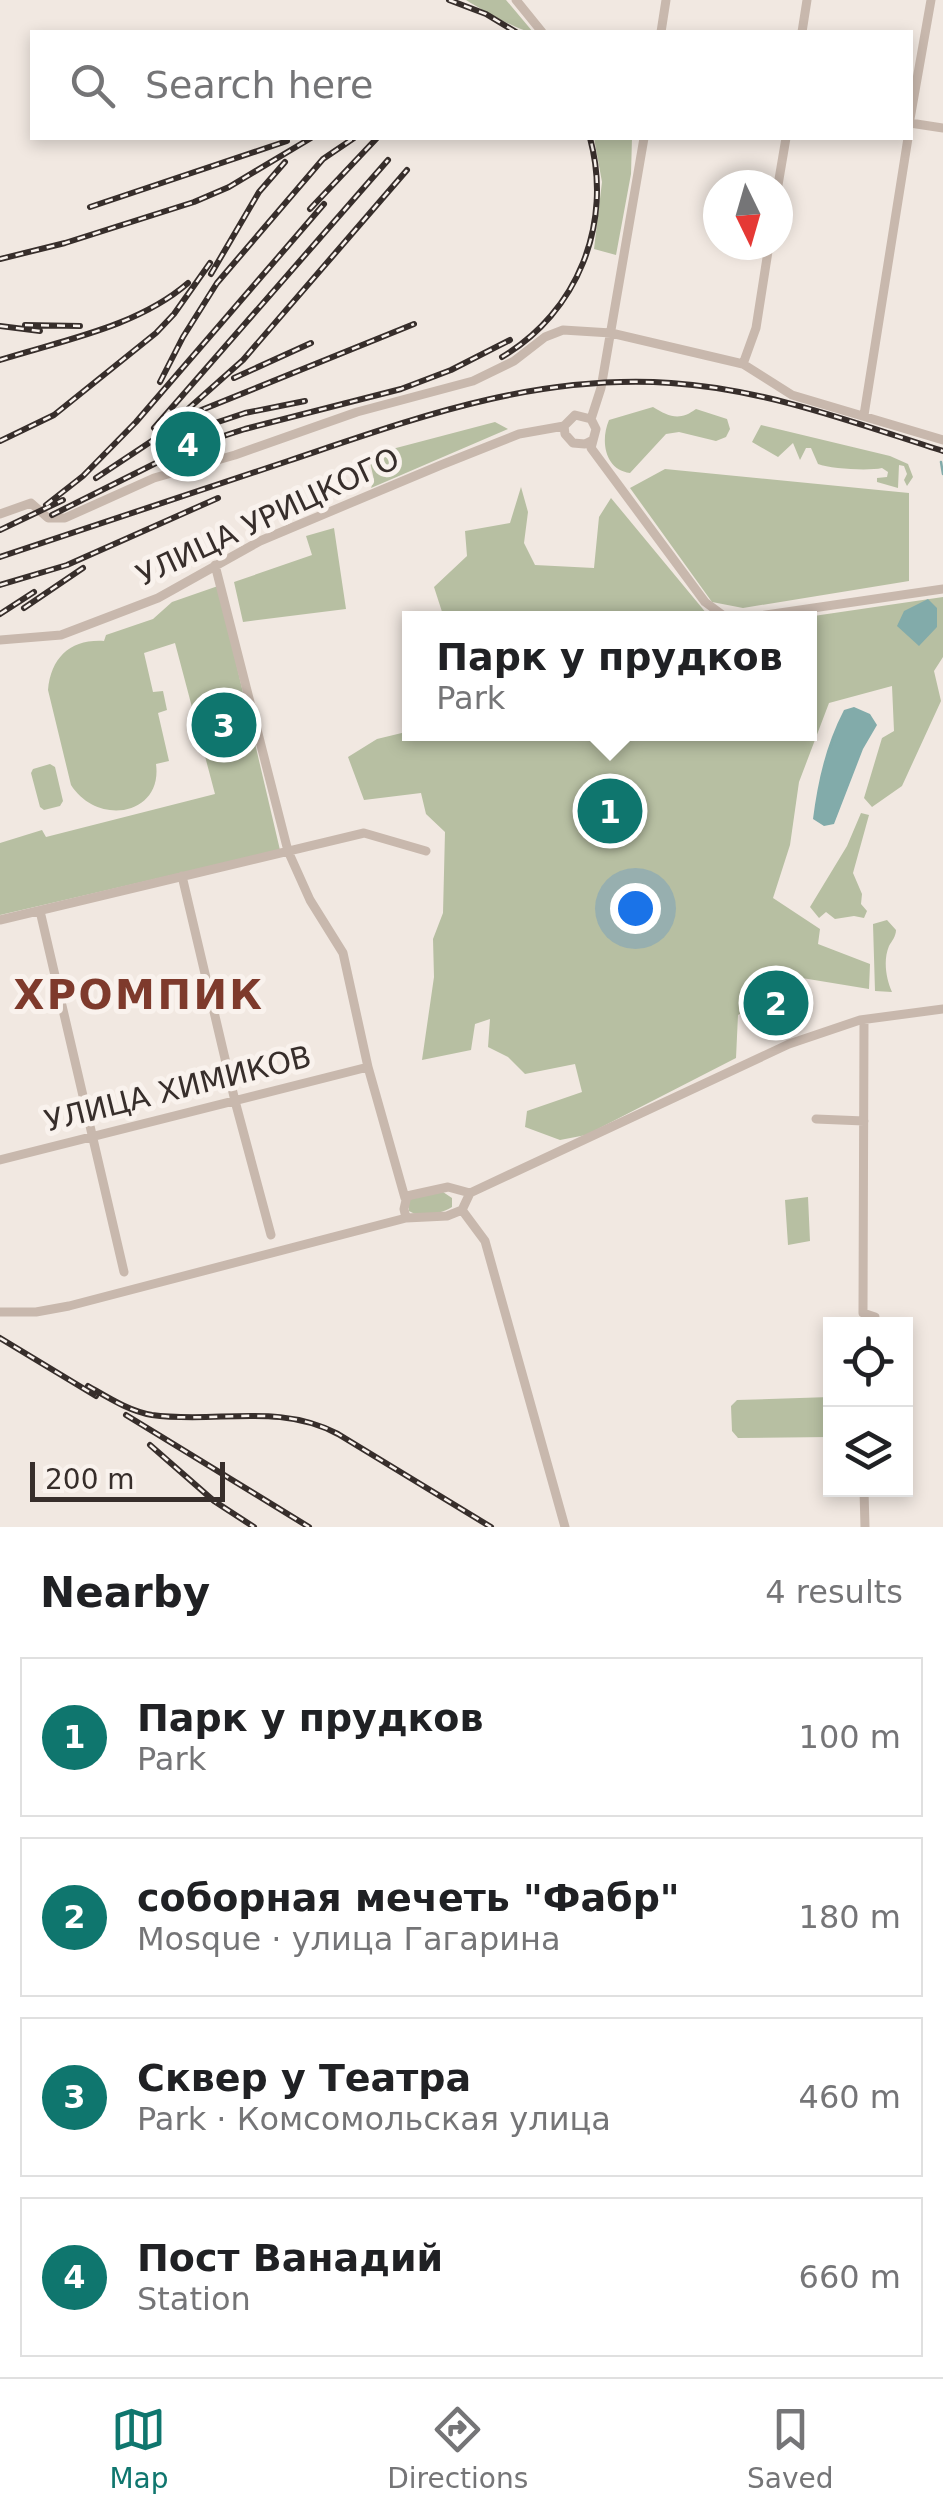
<!DOCTYPE html>
<meta charset="utf-8">
<style>
:root{--surface:#fff;--page:#f6f6f6;--text:#202124;--muted:#757577;--line:#e0e0e0;--accent:#0f766e}
body{margin:0;font-family:"DejaVu Sans",sans-serif;background:var(--page);color:var(--text)}
.controls{position:absolute;right:30px;bottom:30px;display:grid;overflow:hidden;border-radius:0px;box-shadow:0 5px 15px #0003}
.controls button{width:90px;height:90px;display:grid;place-items:center;padding:0;border:0;border-bottom:2px solid var(--line);background:var(--surface);color:var(--text);font:50px sans-serif}
.compass{position:absolute;left:703px;top:170px;width:90px;height:90px;border-radius:50%;background:var(--surface);box-shadow:0 5px 15px #0003;rotate:175deg}
.scale{position:absolute;left:30px;bottom:25px;width:195px;box-sizing:border-box;padding-left:10px;border:5px solid #372e2b;border-top:0;font-size:28px;line-height:35px;white-space:nowrap;color:#372e2b;-webkit-text-stroke:8px #f9f2ed;paint-order:stroke}
.you{position:absolute;left:635px;top:908px;width:35px;height:35px;margin:-25px;border:8px solid #fff;border-radius:50%;background:#1a73e8;box-shadow:0 0 0 15px #1a73e833}
.badge{display:grid;place-items:center;width:65px;height:65px;border-radius:50%;background:var(--accent);color:#fff;font-size:32px;font-weight:700}
.pin{position:absolute;translate:-50% -50%;border:5px solid #fff;box-shadow:0 2px 10px #0006}
.popup{position:absolute;left:402px;top:611px;width:415px;height:130px;box-sizing:border-box;display:grid;place-content:center;border-radius:0px;background:var(--surface);filter:drop-shadow(0 2px 8px #0005);font-size:32px;white-space:nowrap;color:var(--muted)}
.popup b{font-size:38px;color:var(--text)}
.popup::after{content:'';position:absolute;left:50%;top:100%;margin-left:-20px;border:20px solid transparent;border-top-color:var(--surface)}
.list{margin:0;padding:0;list-style:none}
h2{display:flex;justify-content:space-between;align-items:center;height:130px;margin:0;padding:0 40px;font-size:42px}
h2 small{font-size:32px;font-weight:400;color:var(--muted)}
.list li{display:grid;grid-template-columns:65px 1fr auto;gap:30px;align-items:center;box-sizing:border-box;height:160px;margin:0 20px 20px;padding:0 20px;border:2px solid var(--line);border-radius:0px}
.list b{display:block;font-size:38px;white-space:nowrap}
.list p{margin:0;font-size:32px;white-space:nowrap;color:var(--muted)}
.list em{font-size:32px;font-style:normal;color:var(--muted)}
.icon{flex:none;width:55px;height:55px;fill:none;stroke:currentColor;stroke-width:2;stroke-linecap:round;stroke-linejoin:round}
.map{position:relative;flex:none;width:943px;height:1527px;overflow:hidden}
.search{position:absolute;background:var(--surface);box-shadow:0 5px 15px #0003;left:30px;right:30px;top:30px;height:110px;display:flex;align-items:center;gap:25px;box-sizing:border-box;padding:0 35px;border-radius:0px;color:var(--muted);font-size:38px}
.sheet{height:850px;background:var(--surface)}
nav{display:flex;justify-content:space-around;align-items:center;box-sizing:border-box;height:140px;border-top:2px solid var(--line);background:var(--surface);font-size:28px;color:var(--muted)}
nav a{display:grid;justify-items:center;gap:5px}
nav .on{color:var(--accent)}
.map>svg:first-child{display:block}
.green{fill:#b7bfa2}
.water{fill:#82abaa}
.lines{fill:none;stroke-linecap:round;stroke-linejoin:round}
.stream{stroke:#82abaa;stroke-width:2.5}
.minor{stroke:#c8b8ad;stroke-width:9}
.rail-casing{stroke:#372e2b;stroke-width:6}
.rail{stroke:#f9f2ed;stroke-width:2.5;stroke-dasharray:8;stroke-linecap:butt}
.labels{text-anchor:middle;stroke-width:10;stroke-linejoin:round;paint-order:stroke}
.street-label{font-size:30px;fill:#372e2b;stroke:#f9f2ed}
.district-label{font-size:40px;font-weight:bold;letter-spacing:2.5px;fill:#7e3a2c;stroke:#f9f2ed}
</style>
<div class="map">
<svg width="943" height="1527" viewBox="0 0 943 1527">
<rect width="100%" height="100%" fill="#f1e8e1"/>
<path class="green" d="M466 0H506L533 32C522 33 479 8 466 0Z
M594 138H632L631 174 616 255 594 249 602 182Z
M653 407C669 417 680 421 696 409L727 419 730 429 726 437 716 441 679 432 666 434 630 473C605 470 600 441 609 420Z
M495 422 508 429 371 488 374 480 370 462 377 453Z
M761 425 890 456 908 464 913 477 907 486 904 480 907 474 904 466 899 465 898 488 877 482V478L887 477 888 472 882 468C869 471 831 469 818 464L811 448H806L800 460 793 443 778 457 752 442Z
M665 469 909 493V581L743 608 712 602 630 488Z
M521 487 528 512 524 543 535 565 594 568 599 517 611 498 707 614 717 618H444L434 587 467 556 465 531 510 523Z
M334 528 346 609 243 622 234 582 312 555 306 536Z
M218 586 280 850 0 915V843L42 830 46 837 215 794 175 643 144 653 153 692 163 691 167 710 158 713 169 761 156 764C163 815 98 827 71 785L48 690C51 657 71 639 104 641L106 635 153 619 172 602Z
M943 597V657L934 671 941 701 902 786 872 807 864 798 882 738 894 731 892 686 829 703 799 782 790 845 773 898 820 929 818 944 870 964 869 989 802 978 738 1015 736 1058 586 1135 560 1140 525 1127 527 1111 582 1092 575 1064 525 1074 508 1057 488 1047 490 1019 475 1024 471 1050 422 1060 434 977 433 939 443 913 445 832 426 814 421 793 364 800 348 757 377 739 410 731 810 734V618H800Z
M50 764 55 767 63 801 60 806 44 810 40 807 31 773 33 769Z
M861 813 869 815 853 873 862 894 861 904 867 911 864 918 854 916 835 919 826 912 819 918 810 907 847 846Z
M887 920 896 930C896 936 892 941 889 946 883 960 886 979 892 992L875 991 873 924Z
M443 1192 452 1198V1207C440 1214 421 1219 409 1211V1198Z
M808 1197 810 1241 788 1245 785 1200Z
M830 1397V1437L738 1438 732 1431 731 1406 737 1400Z"/>
<path class="water" d="M928 599 937 608V627L919 646 897 626 904 611Z
M854 707 870 714 877 725 863 749 834 824 824 826 813 819C818 780 826 745 844 710Z"/>
<g class="lines">
<path class="stream" d="M941 462 943 474"/>
<path class="minor" d="M516 0 542 32
M661 32 666 0
M802 32 807 0
M910 119 931 0
M910 123 943 128
M644 138 601 388 591 419 596 429 591 448 705 602 724 616 734 618
M778 185 786 138
M743 364 756 328 769 245
M864 415 908 138
M591 441 585 444 573 443 565 434 564 426 575 415 591 419
M0 514 31 503 48 518H65L154 478 235 455 357 412 473 381 514 361 545 337 563 330 611 333 743 364 792 395 943 440
M215 565 288 851 310 900 343 953 368 1067 405 1198
M745 618 943 589
M0 640 61 635 158 598 260 541 441 465 519 434 564 426
M182 876 235 1101 271 1235
M40 911 124 1272
M0 920 364 833 426 851
M864 1020 863 1313 875 1317V1324
M816 1119 864 1121
M0 1160 368 1067
M448 1187 470 1193 462 1210 447 1216 406 1218 404 1209 407 1196Z
M470 1193 789 1044 860 1020 943 1009
M462 1210 485 1241 565 1527
M0 1312H36L69 1306 406 1218
M864 1490 865 1527"/>
<defs>
<path id="rail" d="M449 0 486 14 516 32
M90 207 287 141
M310 209 377 138
M0 259 65 243 194 202 229 187 311 138
M211 274 259 192 285 162
M25 325 80 326
M0 326 40 331
M502 357C578 312 613 223 590 138
M0 360C63 340 137 327 188 283
M234 378 311 343
M160 382 183 337 217 283 323 159 354 138
M188 409 243 360 407 170
M154 428 388 160
M194 430 245 413 305 401
M0 441 54 415 156 333 174 314 210 263
M96 478 194 413 414 324
M46 505 83 476 136 422 324 204
M52 515 186 448 245 429 401 389 451 370 510 340
M0 530 63 500
M0 557C96 525 192 493 288 461 416 418 533 374 671 383 765 389 855 423 943 451
M0 585 67 565 218 498
M24 608 83 568
M0 614 34 592
M0 1338 96 1396
M88 1386C109 1398 129 1411 152 1415 215 1424 278 1402 338 1434L491 1527
M126 1415 309 1527
M150 1445 214 1501 254 1527"/>
</defs>
<use href="#rail" class="rail-casing"/>
<use href="#rail" class="rail"/>
</g>
<g class="labels">
<g class="street-label">
<text transform="translate(268 517) rotate(-25)" y="10">УЛИЦА УРИЦКОГО</text>
<text transform="translate(178 1089) rotate(-14)" y="10">УЛИЦА ХИМИКОВ</text>
</g>
<g class="district-label">
<text x="139" y="1009">ХРОМПИК</text>
</g>
</g>
</svg>
<div class="controls">
<button><svg class="icon" aria-label="locate" viewBox="0 0 24 24"><circle cx="12" cy="12" r="6"/><path d="M12 2v4M12 18v4M2 12h4M18 12h4"/></svg></button>
<button><svg class="icon" aria-label="layers" viewBox="0 0 24 24"><path d="M12 4l9 5-9 5-9-5zM3 14l9 5 9-5"/></svg></button>
</div>
<svg class="compass" viewBox="-18 -18 36 36"><path d="M0-13l5 13h-10z" fill="#e53935"/><path d="M0 13l5-13h-10z" fill="#757577"/></svg>
<div class="scale">200 m</div>
<div class="you"></div>
<div class="pin badge" style="left:610px;top:811px">1</div>
<div class="popup"><b>Парк у прудков</b>Park</div>
<div class="pin badge" style="left:776px;top:1003px">2</div>
<div class="pin badge" style="left:224px;top:725px">3</div>
<div class="pin badge" style="left:188px;top:444px">4</div>
<div class="search"><svg class="icon" aria-label="search" viewBox="0 0 24 24"><circle cx="10" cy="10" r="6"/><path d="M15 15l6 6"/></svg>Search here</div>
</div>
<section class="sheet">
<h2>Nearby<small>4 results</small></h2>
<ul class="list">
<li><span class="badge">1</span><div><b>Парк у прудков</b><p>Park</p></div><em>100 m</em></li>
<li><span class="badge">2</span><div><b>соборная мечеть &quot;Фабр&quot;</b><p>Mosque · улица Гагарина</p></div><em>180 m</em></li>
<li><span class="badge">3</span><div><b>Сквер у Театра</b><p>Park · Комсомольская улица</p></div><em>460 m</em></li>
<li><span class="badge">4</span><div><b>Пост Ванадий</b><p>Station</p></div><em>660 m</em></li>
</ul>
</section>
<nav>
<a class="on"><svg class="icon" aria-label="map" viewBox="0 0 24 24"><path d="M3 6l6-2 6 2 6-2v14l-6 2-6-2-6 2zM9 4v14M15 6v14"/></svg>Map</a>
<a><svg class="icon" aria-label="directions" viewBox="0 0 24 24"><path d="M12 3l9 9-9 9-9-9zM9 14v-3h6M13 9l2 2-2 2"/></svg>Directions</a>
<a><svg class="icon" aria-label="saved" viewBox="0 0 24 24"><path d="M7 4h10v16l-5-4-5 4z"/></svg>Saved</a>
</nav>
